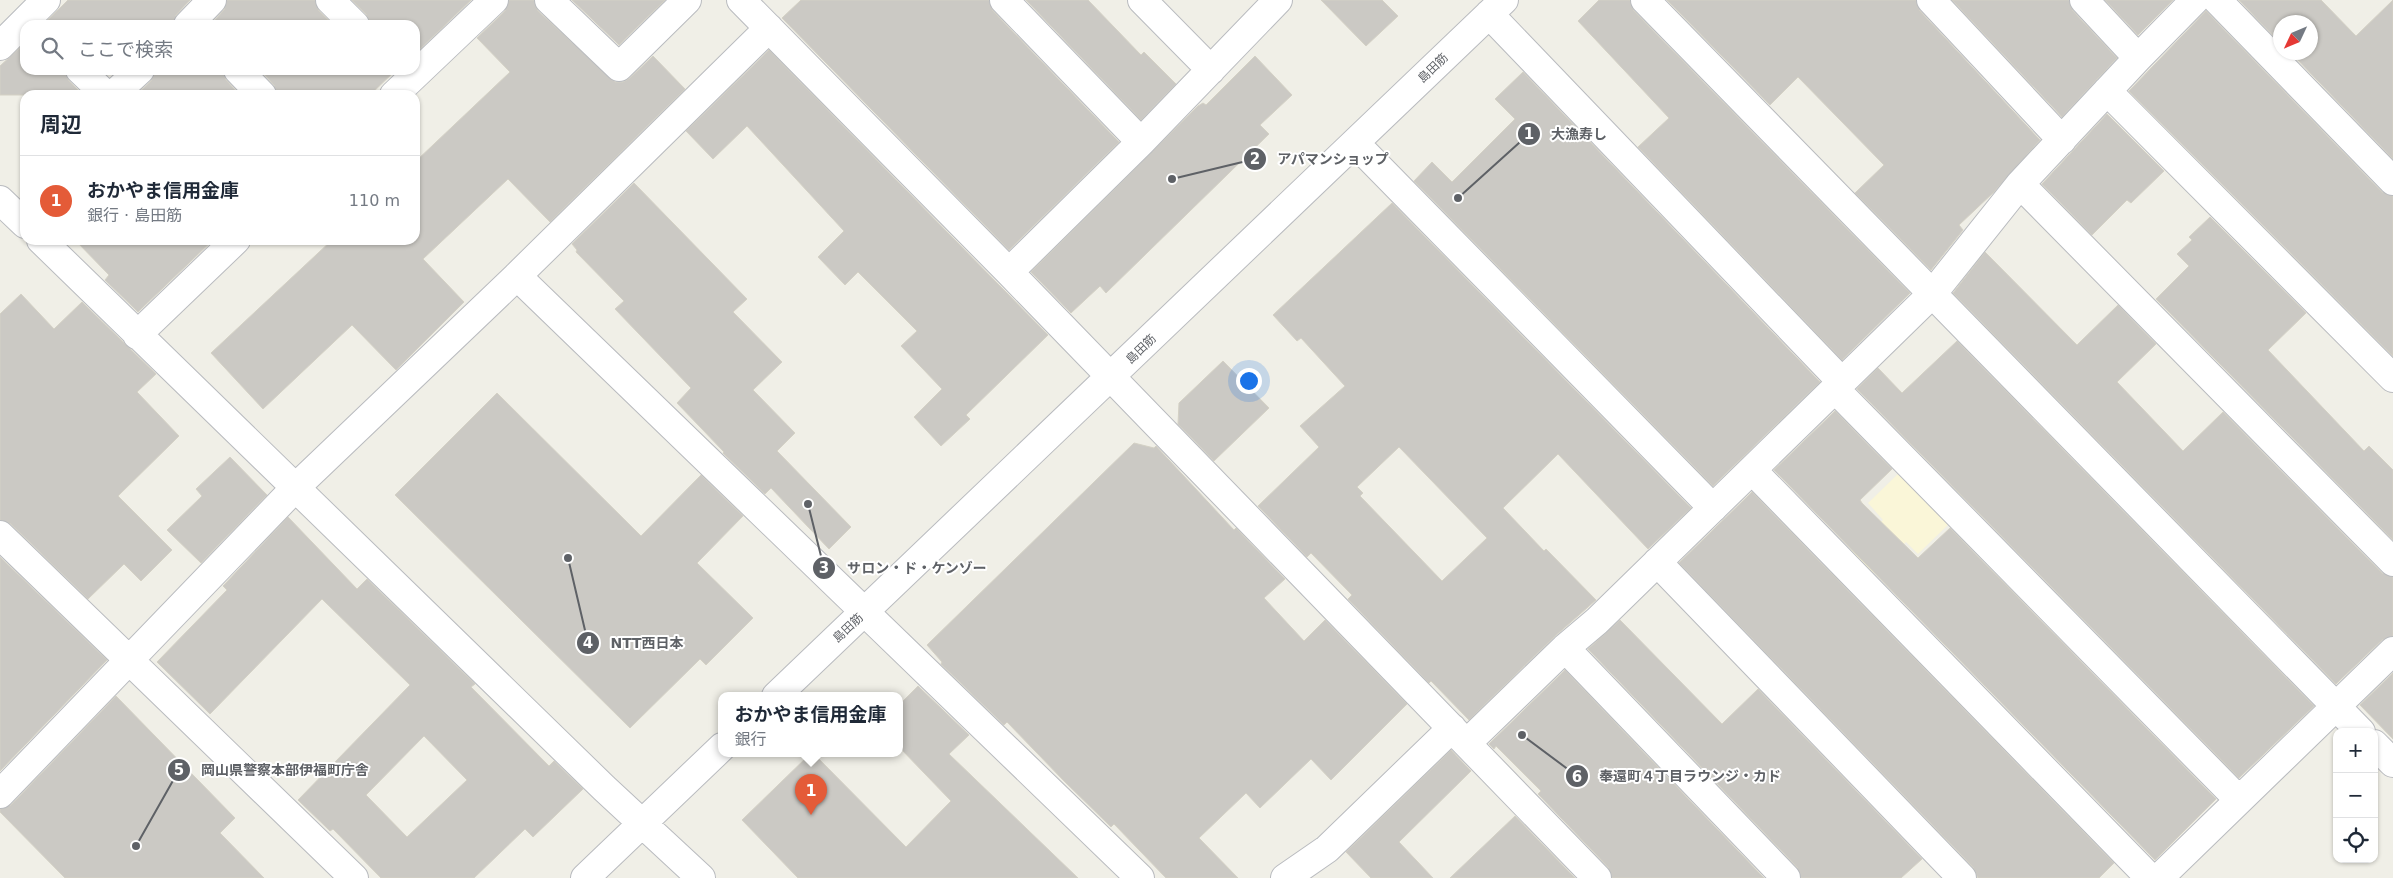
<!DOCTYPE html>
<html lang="ja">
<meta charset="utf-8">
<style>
:root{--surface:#fff;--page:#f6f6f7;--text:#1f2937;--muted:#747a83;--line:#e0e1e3;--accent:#e45b38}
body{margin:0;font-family:"DejaVu Sans","Noto Sans JP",sans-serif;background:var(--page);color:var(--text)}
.controls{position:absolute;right:15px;bottom:15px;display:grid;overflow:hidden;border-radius:10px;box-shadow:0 1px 4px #0004}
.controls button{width:45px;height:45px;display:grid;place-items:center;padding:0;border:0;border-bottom:1px solid var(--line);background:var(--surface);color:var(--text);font:25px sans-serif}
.compass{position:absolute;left:2273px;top:15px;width:45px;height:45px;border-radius:50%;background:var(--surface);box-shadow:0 1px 4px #0004;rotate:226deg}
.you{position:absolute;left:1248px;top:380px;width:18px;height:18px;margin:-12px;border:4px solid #fff;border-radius:50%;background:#1a73e8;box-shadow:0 0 0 8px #1a73e833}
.badge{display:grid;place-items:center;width:32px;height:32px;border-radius:50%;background:var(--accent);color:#fff;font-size:16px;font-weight:700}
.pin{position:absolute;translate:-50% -41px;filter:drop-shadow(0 1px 2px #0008)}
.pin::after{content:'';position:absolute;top:26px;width:18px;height:15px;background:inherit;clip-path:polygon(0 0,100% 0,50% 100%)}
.popup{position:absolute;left:718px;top:692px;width:185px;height:65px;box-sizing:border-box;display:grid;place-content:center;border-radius:10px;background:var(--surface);filter:drop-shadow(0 1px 4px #0005);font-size:16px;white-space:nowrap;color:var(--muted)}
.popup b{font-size:19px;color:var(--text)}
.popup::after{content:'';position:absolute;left:50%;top:100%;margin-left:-10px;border:10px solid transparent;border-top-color:var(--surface)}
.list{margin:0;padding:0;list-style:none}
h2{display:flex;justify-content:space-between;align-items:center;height:65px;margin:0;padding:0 20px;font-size:21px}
h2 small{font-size:16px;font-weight:400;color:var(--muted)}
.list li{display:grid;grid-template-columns:32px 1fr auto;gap:15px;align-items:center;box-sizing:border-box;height:90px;padding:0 20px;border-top:1px solid var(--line)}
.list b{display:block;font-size:19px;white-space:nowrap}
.list p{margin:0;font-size:16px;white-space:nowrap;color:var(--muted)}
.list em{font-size:16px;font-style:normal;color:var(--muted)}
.icon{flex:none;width:28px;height:28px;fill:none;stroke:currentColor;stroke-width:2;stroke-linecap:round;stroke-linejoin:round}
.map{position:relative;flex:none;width:2393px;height:878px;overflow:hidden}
.search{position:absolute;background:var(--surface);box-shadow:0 1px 4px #0004;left:20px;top:20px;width:400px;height:55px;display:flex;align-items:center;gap:12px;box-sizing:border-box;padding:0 18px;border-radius:15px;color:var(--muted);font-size:19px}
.panel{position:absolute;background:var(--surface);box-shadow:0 1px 4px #0004;left:20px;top:90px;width:400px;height:155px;border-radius:15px}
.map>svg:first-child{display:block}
.sand{fill:#faf6d8}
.building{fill:#cbc9c4;stroke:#d4d1c5;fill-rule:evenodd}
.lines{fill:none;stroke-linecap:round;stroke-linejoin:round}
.minor-casing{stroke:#b9bbbf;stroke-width:30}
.minor{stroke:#fff;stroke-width:28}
.labels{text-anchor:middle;stroke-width:4;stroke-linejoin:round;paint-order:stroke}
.street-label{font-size:12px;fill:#5e6166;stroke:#fff}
.leader{fill:none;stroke:#5e6166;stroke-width:2}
.callout-dot{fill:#5e6166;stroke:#fff;stroke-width:2}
.mark-label{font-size:15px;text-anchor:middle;font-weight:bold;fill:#fff}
.callout-label{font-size:14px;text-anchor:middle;font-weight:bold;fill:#5e6166;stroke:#fff;stroke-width:4;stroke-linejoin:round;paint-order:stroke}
</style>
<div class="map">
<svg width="2393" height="878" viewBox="0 0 2393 878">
<rect width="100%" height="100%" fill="#f0efe7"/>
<path class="sand" d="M1902 470 1951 522 1918 554 1906 542 1869 577 1847 554 1883 520 1868 503Z"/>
<path class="building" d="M68 0H190L176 15 173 25H43Z
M227 0H315L319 11 333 25H210L224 10Z
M352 0H471L415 54V25H370L366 14Z
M509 0H534L538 11 615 82H623L630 78 653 56 685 89 550 222 508 179 423 259 464 302 396 370 352 325 263 409 211 353 332 240H415V162L510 72 477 38 505 11Z
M572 0H665L619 45Z
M801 0H989L993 11 1119 142 1009 250 782 18Z
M1026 0H1088L1141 55 1144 52 1176 84 1141 120Z
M1321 0H1382L1398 16 1366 46Z
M1599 0H1630L1634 11 1910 293 1842 360 1638 147 1669 118 1578 21Z
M1667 0H1916L1920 11 2040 140 1994 192 1959 225 1963 230 1931 270 1855 193 1884 165 1798 77 1770 105Z
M1952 0H2069L2073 11 2117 58 2062 117Z
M2105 0H2173L2138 35Z
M2239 0H2321L2356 36 2393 0V159L2290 52H2310V22H2280V43Z
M2206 11 2382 192 2393 196V356L2129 91Z
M25 43V70H65L69 81 83 95H0V66Z
M769 50 1048 335 966 415 970 419 941 446 914 417 942 389 901 346 917 331 858 272 845 285 818 257 844 231 747 126 713 159 686 131Z
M1255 56 1292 95 1260 125 1269 134 1106 293 1100 286 1071 313 1031 272 1198 106 1203 103 1206 105Z
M155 70H223L226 80 240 95H136L151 81Z
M260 70H396L370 95H277L274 85Z
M1523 72 1820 382 1713 486 1414 181 1432 162 1452 182 1515 119 1495 99Z
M2107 114 2164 171 2131 203 2127 200 2092 235 2042 184Z
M634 183 747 299 733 312 782 362 753 390 795 433 777 451 851 527 829 549 771 488 765 494 723 453 724 452 677 403 691 388 615 309 624 301 576 252 577 250 572 244Z
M1392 203 1691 508 1648 549 1558 454 1503 508 1544 551 1546 549 1596 600 1554 637 1469 720 1431 681 1429 683 1348 599 1352 595 1311 553 1307 557 1258 506 1319 447 1300 426 1345 386 1301 338 1297 341 1273 315ZM1399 447 1487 538 1442 581 1360 496 1363 493 1357 487Z
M2210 217 2306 313 2268 350 2364 451 2369 446 2393 470V540L2156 299 2189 266 2177 254 2192 240 2189 237Z
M75 240H213L138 312 105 280 109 275Z
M1985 252 2077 345 2118 305 2156 344 2117 382 2183 451 2223 412 2382 573 2393 577V636L2382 640 2336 684 1953 293Z
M21 294 54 329 82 302 156 374 137 392 179 436 118 496 172 550 141 581 124 564 88 599 11 524 0 520V314Z
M1957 341 2314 706 2239 778 1857 389 1878 368 1902 393Z
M1223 361 1269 408 1214 461 1178 424 1179 403Z
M497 393 641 536 701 475 743 516 697 563 753 618 706 665 700 659 630 728 395 495Z
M1835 411 1892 469 1860 500 1862 503 1918 558 1950 528 2216 799 2155 860 1774 470Z
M1134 443 1154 448 1156 446 1234 530 1236 528 1285 579 1264 598 1304 641 1325 620 1407 704 1331 780 1311 759 1260 808 1246 793 1199 838 1238 878H1166L1114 824 1111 827 1064 781 1007 722 1004 725 941 664 942 662 927 645Z
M230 457 267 495 201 563 167 530 202 496 196 489Z
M1752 492 2114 863 2099 878H1978L1973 867 1679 563Z
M288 517 357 589 367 579 475 684 471 687 549 766 554 761 583 789 533 837 525 829 474 878H381L333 829 330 831 298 800 410 685 322 599 210 714 157 662 227 590 223 586ZM424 736 467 780 407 837 366 795Z
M0 557 107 660 0 771Z
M1620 620 1722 724 1758 689 1922 859 1901 878H1801L1797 867 1588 649Z
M1565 670 1764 878H1612L1608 867 1538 794 1541 791 1496 746 1494 749 1489 744Z
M2393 673V739L2360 705Z
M918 686 969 735 949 754 1078 878H798L742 820 810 754H814L906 847 951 801 900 748V704Z
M116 696 235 818 220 833 264 878H65L0 812V809L11 805Z
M1451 750 1471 771 1399 842 1433 878H1371L1346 852Z
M1515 816 1575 878H1450Z"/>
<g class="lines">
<defs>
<path id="minor" d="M330 0 355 25
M549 0 619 67 687 0
M741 0 1009 272 1597 878
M1004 0 1141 142
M1142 0 1211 70
M1645 0 2361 732
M1931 0 2062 140
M2084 0 2138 58
M2217 0 2393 181
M1489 14 1842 382
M188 25 212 0
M0 46 46 0
M80 70 106 95
M238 70 262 95
M2107 91 2393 378
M113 95 140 70
M394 95 494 0
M1355 143 1713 508
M2020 184 2393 562
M0 200 25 224
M41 240 604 788 701 878
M1009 272 1141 142 1278 0
M517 276 1140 878
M137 335 236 240
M1835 389 2239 800
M1752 470 2150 878
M0 535 354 878
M1657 562 1962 878
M1565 648 1786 878
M776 696 1504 0
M1467 743 1565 648 1597 621 1933 293 2020 184 2138 58 2195 0
M2374 744 2393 763
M0 794 295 488 517 276 769 28
M585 878 722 747
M1285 878 1327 849 1452 728
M2159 878 2393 651"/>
</defs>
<use href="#minor" class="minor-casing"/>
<use href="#minor" class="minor"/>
</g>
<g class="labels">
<g class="street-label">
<text transform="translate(1433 68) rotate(-44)" y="4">島田筋</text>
<text transform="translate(1141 349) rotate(-44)" y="4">島田筋</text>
<text transform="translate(848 628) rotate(-43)" y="4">島田筋</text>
</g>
</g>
<path class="leader" d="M1458 198L1529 134M1172 179L1255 159M808 504L824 568M568 558L588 643M136 846L179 770M1522 735L1577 776"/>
<g class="callout-dot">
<circle cx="1458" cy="198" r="5"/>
<circle cx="1172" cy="179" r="5"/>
<circle cx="808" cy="504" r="5"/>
<circle cx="568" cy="558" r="5"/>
<circle cx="136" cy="846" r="5"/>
<circle cx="1522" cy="735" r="5"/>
<circle cx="1529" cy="134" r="12"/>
<circle cx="1255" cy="159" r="12"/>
<circle cx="824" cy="568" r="12"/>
<circle cx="588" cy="643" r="12"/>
<circle cx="179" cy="770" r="12"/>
<circle cx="1577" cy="776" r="12"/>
</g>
<g class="mark-label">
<text x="1529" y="139">1</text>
<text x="1255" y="164">2</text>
<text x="824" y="573">3</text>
<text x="588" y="648">4</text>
<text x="179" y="775">5</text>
<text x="1577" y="782">6</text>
</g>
<g class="callout-label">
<text x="1579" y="139">大漁寿し</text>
<text x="1333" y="164">アパマンショップ</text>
<text x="917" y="573">サロン・ド・ケンゾー</text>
<text x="647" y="648">NTT西日本</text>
<text x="285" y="775">岡山県警察本部伊福町庁舎</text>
<text x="1690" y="781">奉還町４丁目ラウンジ・カド</text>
</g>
</svg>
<div class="controls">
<button>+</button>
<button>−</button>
<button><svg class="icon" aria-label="locate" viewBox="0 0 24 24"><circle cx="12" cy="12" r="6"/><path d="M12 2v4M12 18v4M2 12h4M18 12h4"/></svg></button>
</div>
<svg class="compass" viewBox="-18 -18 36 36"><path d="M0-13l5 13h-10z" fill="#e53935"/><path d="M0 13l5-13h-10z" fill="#747a83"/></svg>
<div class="you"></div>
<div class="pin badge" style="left:811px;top:815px">1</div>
<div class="popup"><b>おかやま信用金庫</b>銀行</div>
<div class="search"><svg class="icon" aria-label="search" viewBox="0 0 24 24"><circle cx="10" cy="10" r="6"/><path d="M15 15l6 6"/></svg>ここで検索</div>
<section class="panel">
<h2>周辺<small></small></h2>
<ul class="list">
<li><span class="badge">1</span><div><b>おかやま信用金庫</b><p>銀行 · 島田筋</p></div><em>110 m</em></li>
</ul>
</section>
</div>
